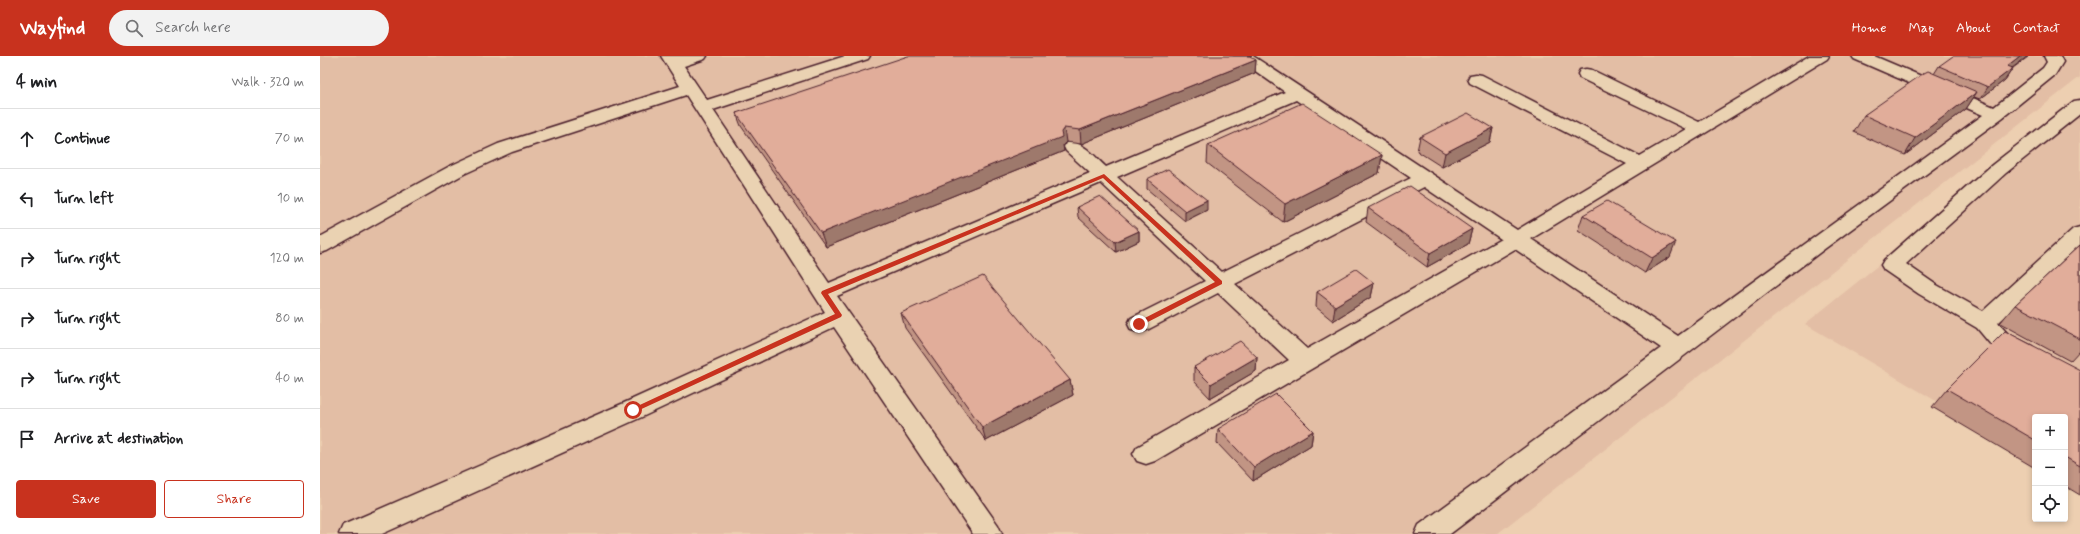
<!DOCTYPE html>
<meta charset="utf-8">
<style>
:root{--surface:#fff;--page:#f2f2f2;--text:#202124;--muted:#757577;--line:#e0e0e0;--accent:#c8321e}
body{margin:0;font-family:Mynerve,sans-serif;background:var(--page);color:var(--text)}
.controls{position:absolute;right:12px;bottom:12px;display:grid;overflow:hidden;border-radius:4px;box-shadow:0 2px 6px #0003}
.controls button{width:36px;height:36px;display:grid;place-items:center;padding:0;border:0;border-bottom:1px solid var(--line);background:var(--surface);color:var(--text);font:20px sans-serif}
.stop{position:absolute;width:12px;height:12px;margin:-9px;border:3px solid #c8321e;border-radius:50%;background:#fff}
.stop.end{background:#c8321e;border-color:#fff;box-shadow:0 1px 4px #0008}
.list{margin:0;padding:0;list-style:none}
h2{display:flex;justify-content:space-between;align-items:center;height:52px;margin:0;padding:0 16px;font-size:17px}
h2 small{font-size:13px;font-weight:400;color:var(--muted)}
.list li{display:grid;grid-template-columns:26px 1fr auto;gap:12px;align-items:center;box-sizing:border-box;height:60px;padding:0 16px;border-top:1px solid var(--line)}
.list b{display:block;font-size:15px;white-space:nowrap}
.list em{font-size:13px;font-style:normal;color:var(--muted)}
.actions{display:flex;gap:8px;padding:12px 16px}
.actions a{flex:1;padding:9px 0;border:1px solid var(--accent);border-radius:4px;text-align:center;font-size:14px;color:var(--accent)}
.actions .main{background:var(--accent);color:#fff}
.icon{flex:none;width:22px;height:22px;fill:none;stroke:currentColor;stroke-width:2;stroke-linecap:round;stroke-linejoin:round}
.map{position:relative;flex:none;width:1760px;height:478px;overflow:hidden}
header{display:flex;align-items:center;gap:24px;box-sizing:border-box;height:56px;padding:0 20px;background:var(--accent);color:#fff}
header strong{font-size:19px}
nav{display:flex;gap:22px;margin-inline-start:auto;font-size:14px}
.search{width:280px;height:36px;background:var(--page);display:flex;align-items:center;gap:10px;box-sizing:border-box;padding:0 14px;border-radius:22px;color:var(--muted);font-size:15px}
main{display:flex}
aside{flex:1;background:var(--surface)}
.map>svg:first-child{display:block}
.built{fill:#e3bea5}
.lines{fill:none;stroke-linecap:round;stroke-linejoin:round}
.minor-casing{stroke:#4a1f2b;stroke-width:3}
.minor{fill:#ead2b2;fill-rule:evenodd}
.wall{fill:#c29584;stroke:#4a1f2b}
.shaded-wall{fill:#9e796c;stroke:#4a1f2b}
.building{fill:#e1ad9a;stroke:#4a1f2b}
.route{fill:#c8321e}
</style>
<header>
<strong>Wayfind</strong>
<div class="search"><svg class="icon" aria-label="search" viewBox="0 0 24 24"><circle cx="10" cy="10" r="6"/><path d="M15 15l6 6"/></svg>Search here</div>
<nav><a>Home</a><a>Map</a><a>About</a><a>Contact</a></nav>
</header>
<main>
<aside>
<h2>4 min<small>Walk · 320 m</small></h2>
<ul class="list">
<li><svg class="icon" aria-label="ahead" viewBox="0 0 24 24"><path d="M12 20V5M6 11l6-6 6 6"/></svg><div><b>Continue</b></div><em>70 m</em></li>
<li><svg class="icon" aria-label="left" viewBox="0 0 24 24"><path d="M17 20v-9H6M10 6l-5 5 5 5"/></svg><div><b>Turn left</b></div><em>10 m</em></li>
<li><svg class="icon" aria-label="right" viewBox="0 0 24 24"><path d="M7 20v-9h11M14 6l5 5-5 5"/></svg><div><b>Turn right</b></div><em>120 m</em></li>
<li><svg class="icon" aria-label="right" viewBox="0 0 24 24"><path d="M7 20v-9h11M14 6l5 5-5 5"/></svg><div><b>Turn right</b></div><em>80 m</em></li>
<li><svg class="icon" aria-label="right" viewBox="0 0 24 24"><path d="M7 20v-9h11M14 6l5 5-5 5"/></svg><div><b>Turn right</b></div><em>40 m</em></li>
<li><svg class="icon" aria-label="arrive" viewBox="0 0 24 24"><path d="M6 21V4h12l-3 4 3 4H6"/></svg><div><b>Arrive at destination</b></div></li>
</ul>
<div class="actions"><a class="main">Save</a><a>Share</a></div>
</aside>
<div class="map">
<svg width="1760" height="478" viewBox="0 0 1760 478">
<rect width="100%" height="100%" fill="#edcfb1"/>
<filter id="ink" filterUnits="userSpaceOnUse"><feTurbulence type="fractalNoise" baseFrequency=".025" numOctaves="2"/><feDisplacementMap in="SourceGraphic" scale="8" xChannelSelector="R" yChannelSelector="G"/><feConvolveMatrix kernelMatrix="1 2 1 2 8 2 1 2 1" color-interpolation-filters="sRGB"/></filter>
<g filter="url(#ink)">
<path class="built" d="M0 0H1760V21L1177 478H0Z
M1760 47V429L1745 361H1715V403L1485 268Z"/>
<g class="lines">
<defs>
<path id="minor" d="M341 0H387L385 3 364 10 387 44 525 0H550L548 3 393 54 509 227 770 117 746 95 744 91 746 87C762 83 775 101 786 111L965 36 914 0H933L1197 174 1307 108 1150 27 1148 23 1150 19 1156 18 1162 19 1320 100 1366 73 1260 22 1258 18 1260 14 1266 13 1272 14 1379 66 1489 0H1509L1507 3 1211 183 1358 280 1663 59 1534 3 1532 0H1554L1674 51 1723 12 1727 6 1724 0H1740L1743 6 1735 19 1682 62 1503 194 1130 478H1095L1099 469 1341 292 1195 193 835 405 826 408 817 405 813 398 817 391 969 304 898 237 827 274 819 276 811 274 808 268 811 262 885 225 781 127 517 240 678 469 682 478H653L514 271 322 361 62 478H19L23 469 304 347 505 256 366 39 192 96 144 118 7 195 0 197V181L130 110 178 88 360 30ZM976 44 1091 122 902 216 797 121ZM1104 131 1181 183 987 293 915 228Z
M1760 44V58L1686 117 1586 208 1615 228 1663 255 1753 173 1760 171V190L1678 267 1688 278 1712 290 1716 296 1712 302 1704 305 1672 290 1657 272 1599 238 1564 214 1561 209 1564 204 1672 109 1754 45Z"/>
</defs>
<use href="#minor" class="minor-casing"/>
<use href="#minor" class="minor"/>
</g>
<path class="wall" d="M1708 1 1693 12 1685 24 1660 43 1654 41 1646 53 1585 99 1534 76 1544 59 1614 18 1619 10Z
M936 4 935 17 761 88 746 86 743 89 744 95 506 191 421 70 416 57Z
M1173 72 1170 86 1122 111 1097 95 1100 81Z
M888 89 1062 99 1059 117 963 166 887 107Z
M827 123 887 154 865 165 827 133Z
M757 151 819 175V185L796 196 758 161Z
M1048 152 1152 173 1148 188 1107 211 1046 166Z
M1263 159 1350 201 1325 217 1258 174Z
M1760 189V294L1750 305 1680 267 1695 249Z
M1054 227 1051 241 1013 265 996 251 997 236Z
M581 257 750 324 753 339 666 385 585 272Z
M937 301 936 315 890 342 874 325V311Z
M1760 314V439L1745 430V361H1715V412L1612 351 1627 333Z
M898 373 993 375 991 389 933 425 897 387Z"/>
<path class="shaded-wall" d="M1700 0H1708L1679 22 1687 10Z
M936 4 935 17 761 88 760 74Z
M1693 12 1685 24 1660 43 1668 31Z
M1657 36 1646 53 1585 99 1595 82Z
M744 72 746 86 743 89 744 95 506 191 501 177 741 76Z
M1173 72 1170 86 1122 111 1125 97Z
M1062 99 1059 117 963 166 965 148Z
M887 144V154L865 165V155Z
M1152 173 1148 188 1107 211 1110 197Z
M819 175V185L796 196 795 186Z
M1356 186 1350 201 1325 217 1332 202Z
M1054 227 1051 241 1013 265 1015 250Z
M937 301 936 315 890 342 891 328Z
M750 324 753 339 666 385 662 371Z
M993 375 991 389 933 425 934 411Z"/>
<path class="building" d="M588 0H930L936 4 760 74 744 72 741 76 742 81 501 177 416 57Z
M1633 0H1700L1687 10 1693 12 1668 31 1619 10Z
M1608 15 1657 36 1595 82 1544 59 1604 17Z
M982 47 1062 99 965 148 888 89Z
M1148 57 1173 72 1125 97 1100 81Z
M848 113 887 144 865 155 827 123Z
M1090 130 1152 173 1110 197 1048 152Z
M780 140 819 175 795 186 757 151Z
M1287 145 1356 186 1332 202 1263 159Z
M1760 189V283L1695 249Z
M1036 213 1054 227 1015 250 997 236Z
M663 220 750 324 662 371 581 257Z
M1685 275 1760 314V410L1745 401V361H1715V384L1627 333Z
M920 285 937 301 891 328 874 311Z
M956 338 993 375 934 411 898 373Z"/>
</g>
<path class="route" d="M784 118 902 225V228L822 269H817V266L895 226 783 122 508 238 522 259 521 261 315 356 313 357 309 354 515 258 501 237 502 235Z"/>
</svg>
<div class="controls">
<button>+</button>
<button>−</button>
<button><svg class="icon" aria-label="locate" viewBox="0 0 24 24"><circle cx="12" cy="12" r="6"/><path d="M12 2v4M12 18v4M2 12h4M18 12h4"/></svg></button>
</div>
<div class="stop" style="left:313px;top:354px"></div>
<div class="stop end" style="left:819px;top:268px"></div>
</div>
</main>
